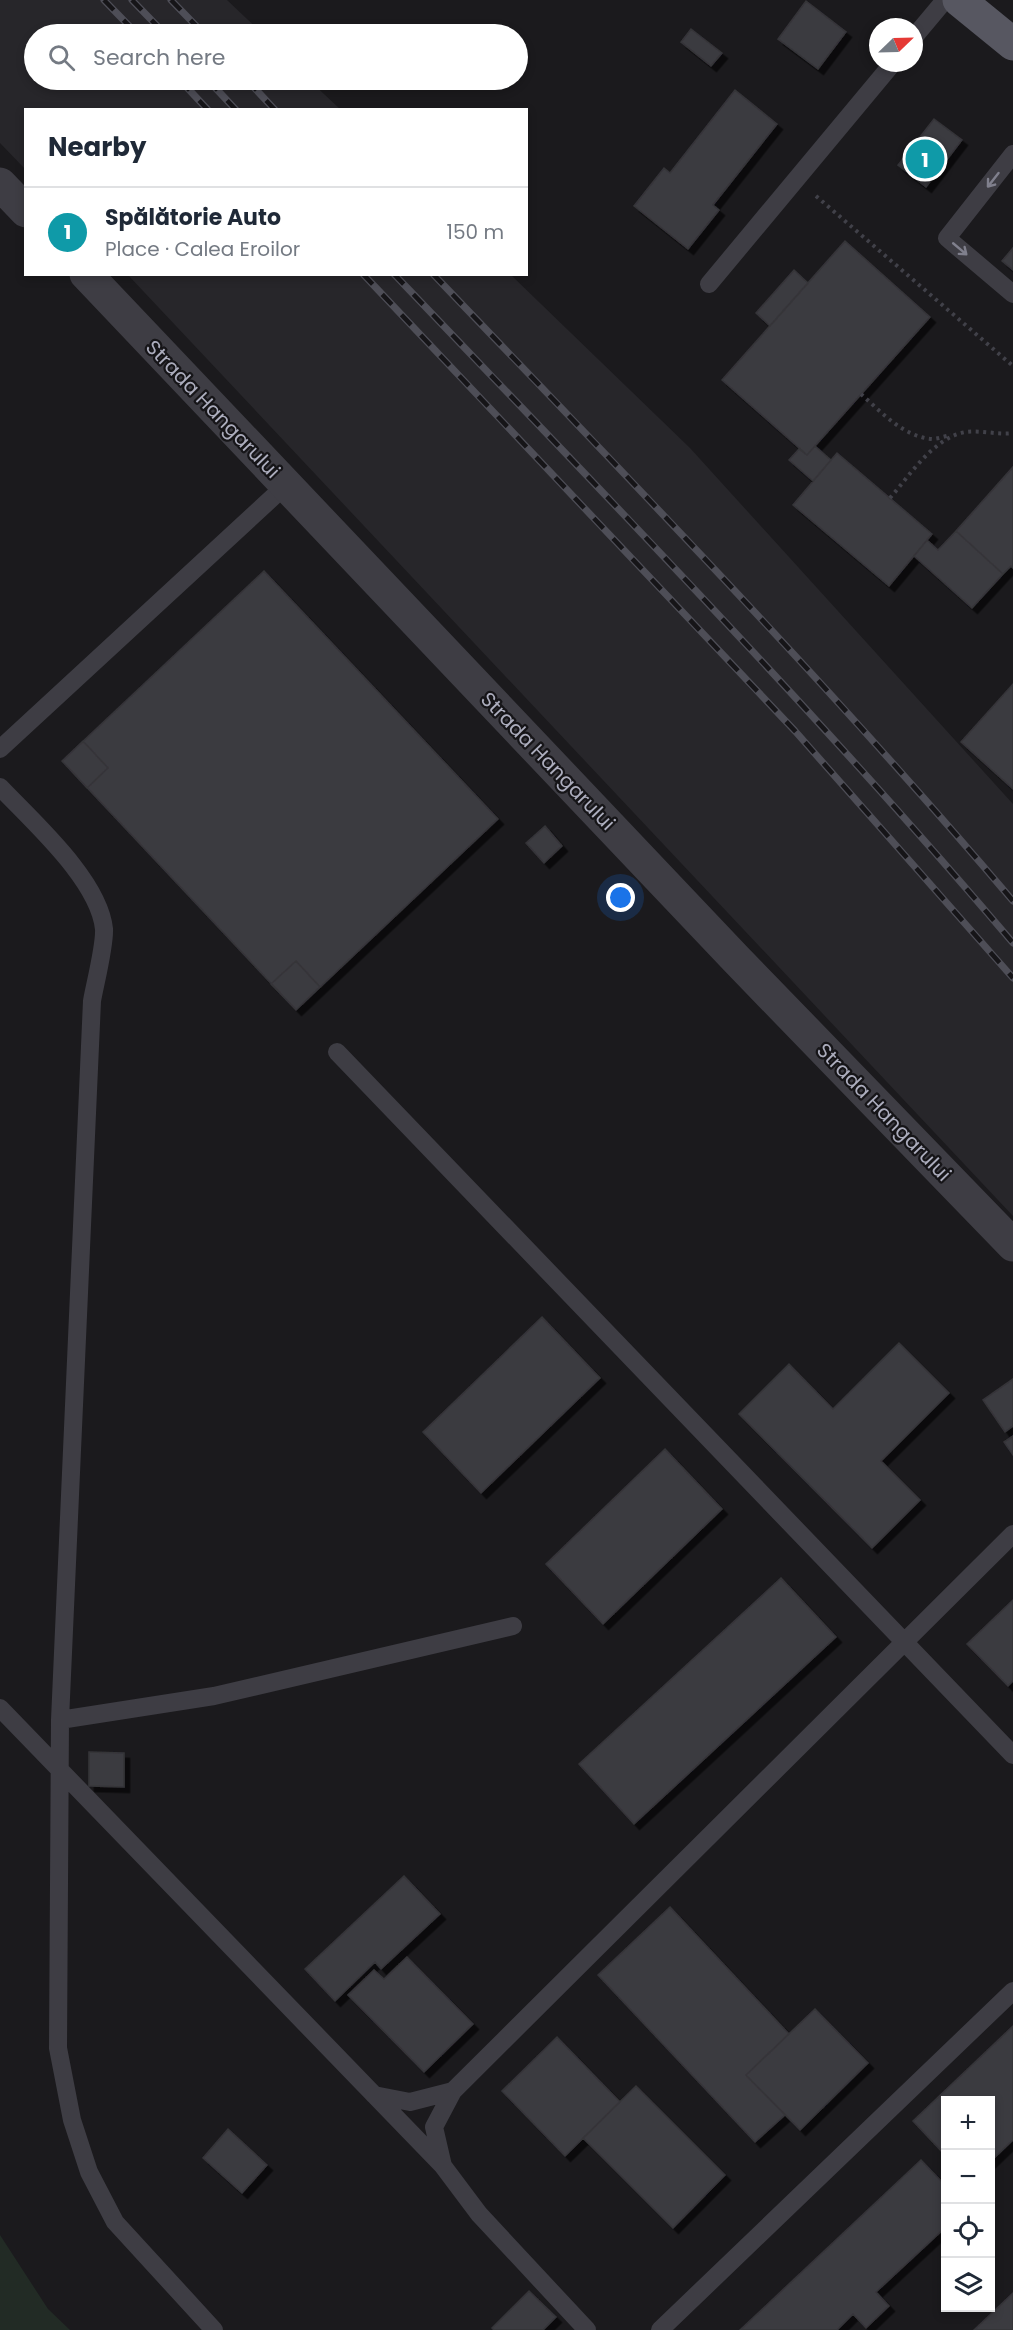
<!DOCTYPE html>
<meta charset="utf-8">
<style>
:root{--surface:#fff;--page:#f2f2f3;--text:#1f2937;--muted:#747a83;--line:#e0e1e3;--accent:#838235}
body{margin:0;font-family:Poppins,sans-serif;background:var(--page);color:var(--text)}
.controls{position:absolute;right:18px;bottom:18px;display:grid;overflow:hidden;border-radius:0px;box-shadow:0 3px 9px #0003}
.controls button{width:54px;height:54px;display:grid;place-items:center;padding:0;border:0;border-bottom:2px solid var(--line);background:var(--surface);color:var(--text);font:30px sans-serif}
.compass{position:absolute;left:869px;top:18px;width:54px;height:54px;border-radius:50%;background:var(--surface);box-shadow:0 3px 9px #0003;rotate:67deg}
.you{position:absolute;left:621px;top:898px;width:21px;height:21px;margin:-15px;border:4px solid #fff;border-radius:50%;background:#1a73e8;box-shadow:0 0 0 9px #1a73e833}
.badge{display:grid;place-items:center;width:39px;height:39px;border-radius:50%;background:var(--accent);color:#fff;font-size:20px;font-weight:700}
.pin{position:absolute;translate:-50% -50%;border:3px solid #fff;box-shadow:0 2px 6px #0006}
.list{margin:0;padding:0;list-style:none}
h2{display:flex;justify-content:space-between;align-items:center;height:78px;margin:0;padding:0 24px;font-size:26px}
h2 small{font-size:20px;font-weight:400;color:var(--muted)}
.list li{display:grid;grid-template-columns:39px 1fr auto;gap:18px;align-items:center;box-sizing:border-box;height:90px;padding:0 24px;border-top:2px solid var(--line)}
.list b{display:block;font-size:22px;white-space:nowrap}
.list p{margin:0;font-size:20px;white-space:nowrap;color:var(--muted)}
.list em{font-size:20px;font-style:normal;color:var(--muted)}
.icon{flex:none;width:33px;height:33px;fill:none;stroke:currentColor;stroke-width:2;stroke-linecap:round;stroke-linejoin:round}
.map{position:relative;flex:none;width:1013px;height:2330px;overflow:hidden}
.search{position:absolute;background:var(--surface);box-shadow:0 3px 9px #0003;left:24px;top:24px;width:504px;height:66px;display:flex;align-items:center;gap:15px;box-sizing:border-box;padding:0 21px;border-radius:33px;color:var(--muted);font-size:22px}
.panel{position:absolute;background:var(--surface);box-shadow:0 3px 9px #0003;left:24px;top:108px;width:504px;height:168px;border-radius:0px}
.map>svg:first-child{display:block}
.built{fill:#27262a}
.green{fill:#222b25}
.building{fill:#3b3a3f;stroke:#353439;stroke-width:1.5;filter:url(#shadow)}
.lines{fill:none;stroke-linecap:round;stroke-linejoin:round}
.path{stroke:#414149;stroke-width:4;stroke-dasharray:3 4.5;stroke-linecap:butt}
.lane{stroke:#3e3d44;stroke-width:18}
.street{stroke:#3e3d44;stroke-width:33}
.primary{stroke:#575761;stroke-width:33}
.rail-casing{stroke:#4e4e57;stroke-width:7}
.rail{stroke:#161518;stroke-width:4.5;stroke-dasharray:14;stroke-linecap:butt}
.oneway{stroke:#80808d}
.labels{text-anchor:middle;stroke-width:4.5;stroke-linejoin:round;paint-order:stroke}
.street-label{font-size:20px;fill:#acadbd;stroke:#161518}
</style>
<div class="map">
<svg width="1013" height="2330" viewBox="0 0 1013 2330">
<defs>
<filter id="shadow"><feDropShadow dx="5.5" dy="5.5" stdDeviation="0" flood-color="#0009"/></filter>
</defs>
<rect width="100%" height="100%" fill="#1b1a1d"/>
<path class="built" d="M0 0H227L263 34H34V80H309L340 109 26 110 25 169 0 143Z
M128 275H511L690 448 1013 804V1216Z"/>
<path class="green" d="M0 2235 48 2309 70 2330H0Z"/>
<path class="building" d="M806 1 846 32 818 69 778 39Z
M691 29 722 53 711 66 681 42Z
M735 90 777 124 713 205 719 210 688 249 634 206 664 168 670 173Z
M934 119 962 140 926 187 898 165Z
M845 241 930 317 807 455 722 380Z
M1013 248V270L1002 261Z
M794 270 808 283 770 326 756 313Z
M815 446 831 460 813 481 789 460 799 449 807 455Z
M837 453 932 534 889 586 793 505Z
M1013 467V568L1011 566 1003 574 956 531Z
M956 531 1003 574 972 608 914 556 927 540 938 550Z
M264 571 498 819 296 1010 62 761Z
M1013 684V789L961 742Z
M83 741 108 768 87 788 62 761Z
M545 826 562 846 544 863 526 843Z
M296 961 320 987 296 1010 271 984Z
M542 1317 600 1378 481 1493 423 1432Z
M899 1343 949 1393 881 1461 920 1500 872 1548 739 1414 789 1364 833 1409Z
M1013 1379V1426L1005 1432 983 1400Z
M1013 1436V1455L1004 1442Z
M665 1449 722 1509 603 1624 546 1564Z
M781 1578 836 1637 634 1824 579 1764Z
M1013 1600V1681L1008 1686 967 1644Z
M89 1752 124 1753V1787L89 1786Z
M404 1876 440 1914 381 1969 375 1962 335 2001 305 1969Z
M670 1907 789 2034 746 2075 785 2115 755 2142 598 1975Z
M407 1957 473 2024 424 2072 348 1995 374 1970 384 1979Z
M815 2009 868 2063 800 2130 746 2075Z
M1013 2026V2140L990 2162V2100H946V2156L913 2121Z
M557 2037 620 2102 565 2156 502 2091Z
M636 2086 725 2175 673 2228 583 2138Z
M228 2129 267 2165 242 2193 203 2158Z
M921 2160 946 2186V2227L876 2292 889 2306 866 2328 853 2314 837 2330H740Z
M529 2291 556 2317 543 2330H494L492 2328Z
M1013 2293V2330H974Z"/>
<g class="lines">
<path class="path" d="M816 196 1013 366
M861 394C881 412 904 437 932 439 938 439 945 436 951 435
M890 498C910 475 934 437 966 432 981 430 998 435 1013 433"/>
<path class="lane" d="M914 37 945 0
M1013 154 947 238 1013 294
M709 284 893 63
M0 749 286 485
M0 787C33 822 99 880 104 929 105 945 95 984 92 1001L60 1720 58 2048 72 2120 89 2172 115 2222 214 2330
M337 1052 1013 1755
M0 1708 443 2166
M60 1720 214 1696 513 1626
M374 2095 410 2102 453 2091
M587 2330 479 2214 443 2166 434 2127 453 2091 1013 1534
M660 2330 1013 1991"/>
<path class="street" d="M0 184 26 211
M86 274 736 959 1013 1245"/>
<path class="primary" d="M959 0 1013 44"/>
<defs>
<path id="rail" d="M104 0 137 34
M132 0 165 34
M171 0 204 34
M180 80 208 110
M208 80 236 110
M247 80 275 110
M363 274 795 731 1013 978
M394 274C604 494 816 711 1013 943
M433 274C630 480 829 684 1013 901"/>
</defs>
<use href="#rail" class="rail-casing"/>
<use href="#rail" class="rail"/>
</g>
<defs><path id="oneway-shaft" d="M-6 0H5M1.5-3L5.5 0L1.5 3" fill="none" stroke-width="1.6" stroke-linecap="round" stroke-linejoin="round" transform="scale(1.5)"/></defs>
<g class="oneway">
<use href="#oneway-shaft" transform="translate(993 180) rotate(128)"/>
<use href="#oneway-shaft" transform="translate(960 249) rotate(40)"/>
</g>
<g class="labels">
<g class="street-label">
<text transform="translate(213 409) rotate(46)" y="7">Strada Hangarului</text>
<text transform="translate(548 761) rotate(46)" y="7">Strada Hangarului</text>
<text transform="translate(884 1112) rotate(46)" y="7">Strada Hangarului</text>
</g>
</g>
</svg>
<div class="controls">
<button>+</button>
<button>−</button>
<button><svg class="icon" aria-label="locate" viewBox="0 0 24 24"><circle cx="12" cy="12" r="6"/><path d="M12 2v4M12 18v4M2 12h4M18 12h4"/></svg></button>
<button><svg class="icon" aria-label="layers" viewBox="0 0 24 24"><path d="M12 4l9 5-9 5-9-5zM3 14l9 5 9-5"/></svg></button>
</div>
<svg class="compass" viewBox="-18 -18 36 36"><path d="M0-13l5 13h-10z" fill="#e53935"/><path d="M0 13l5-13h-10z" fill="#747a83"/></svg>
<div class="you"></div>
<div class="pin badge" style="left:925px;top:159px;background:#0f9aa8">1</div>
<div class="search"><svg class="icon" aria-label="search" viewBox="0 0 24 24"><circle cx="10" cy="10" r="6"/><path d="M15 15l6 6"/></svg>Search here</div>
<section class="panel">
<h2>Nearby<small></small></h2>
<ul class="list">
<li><span class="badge" style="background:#0f9aa8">1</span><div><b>Spălătorie Auto</b><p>Place · Calea Eroilor</p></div><em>150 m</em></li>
</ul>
</section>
</div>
